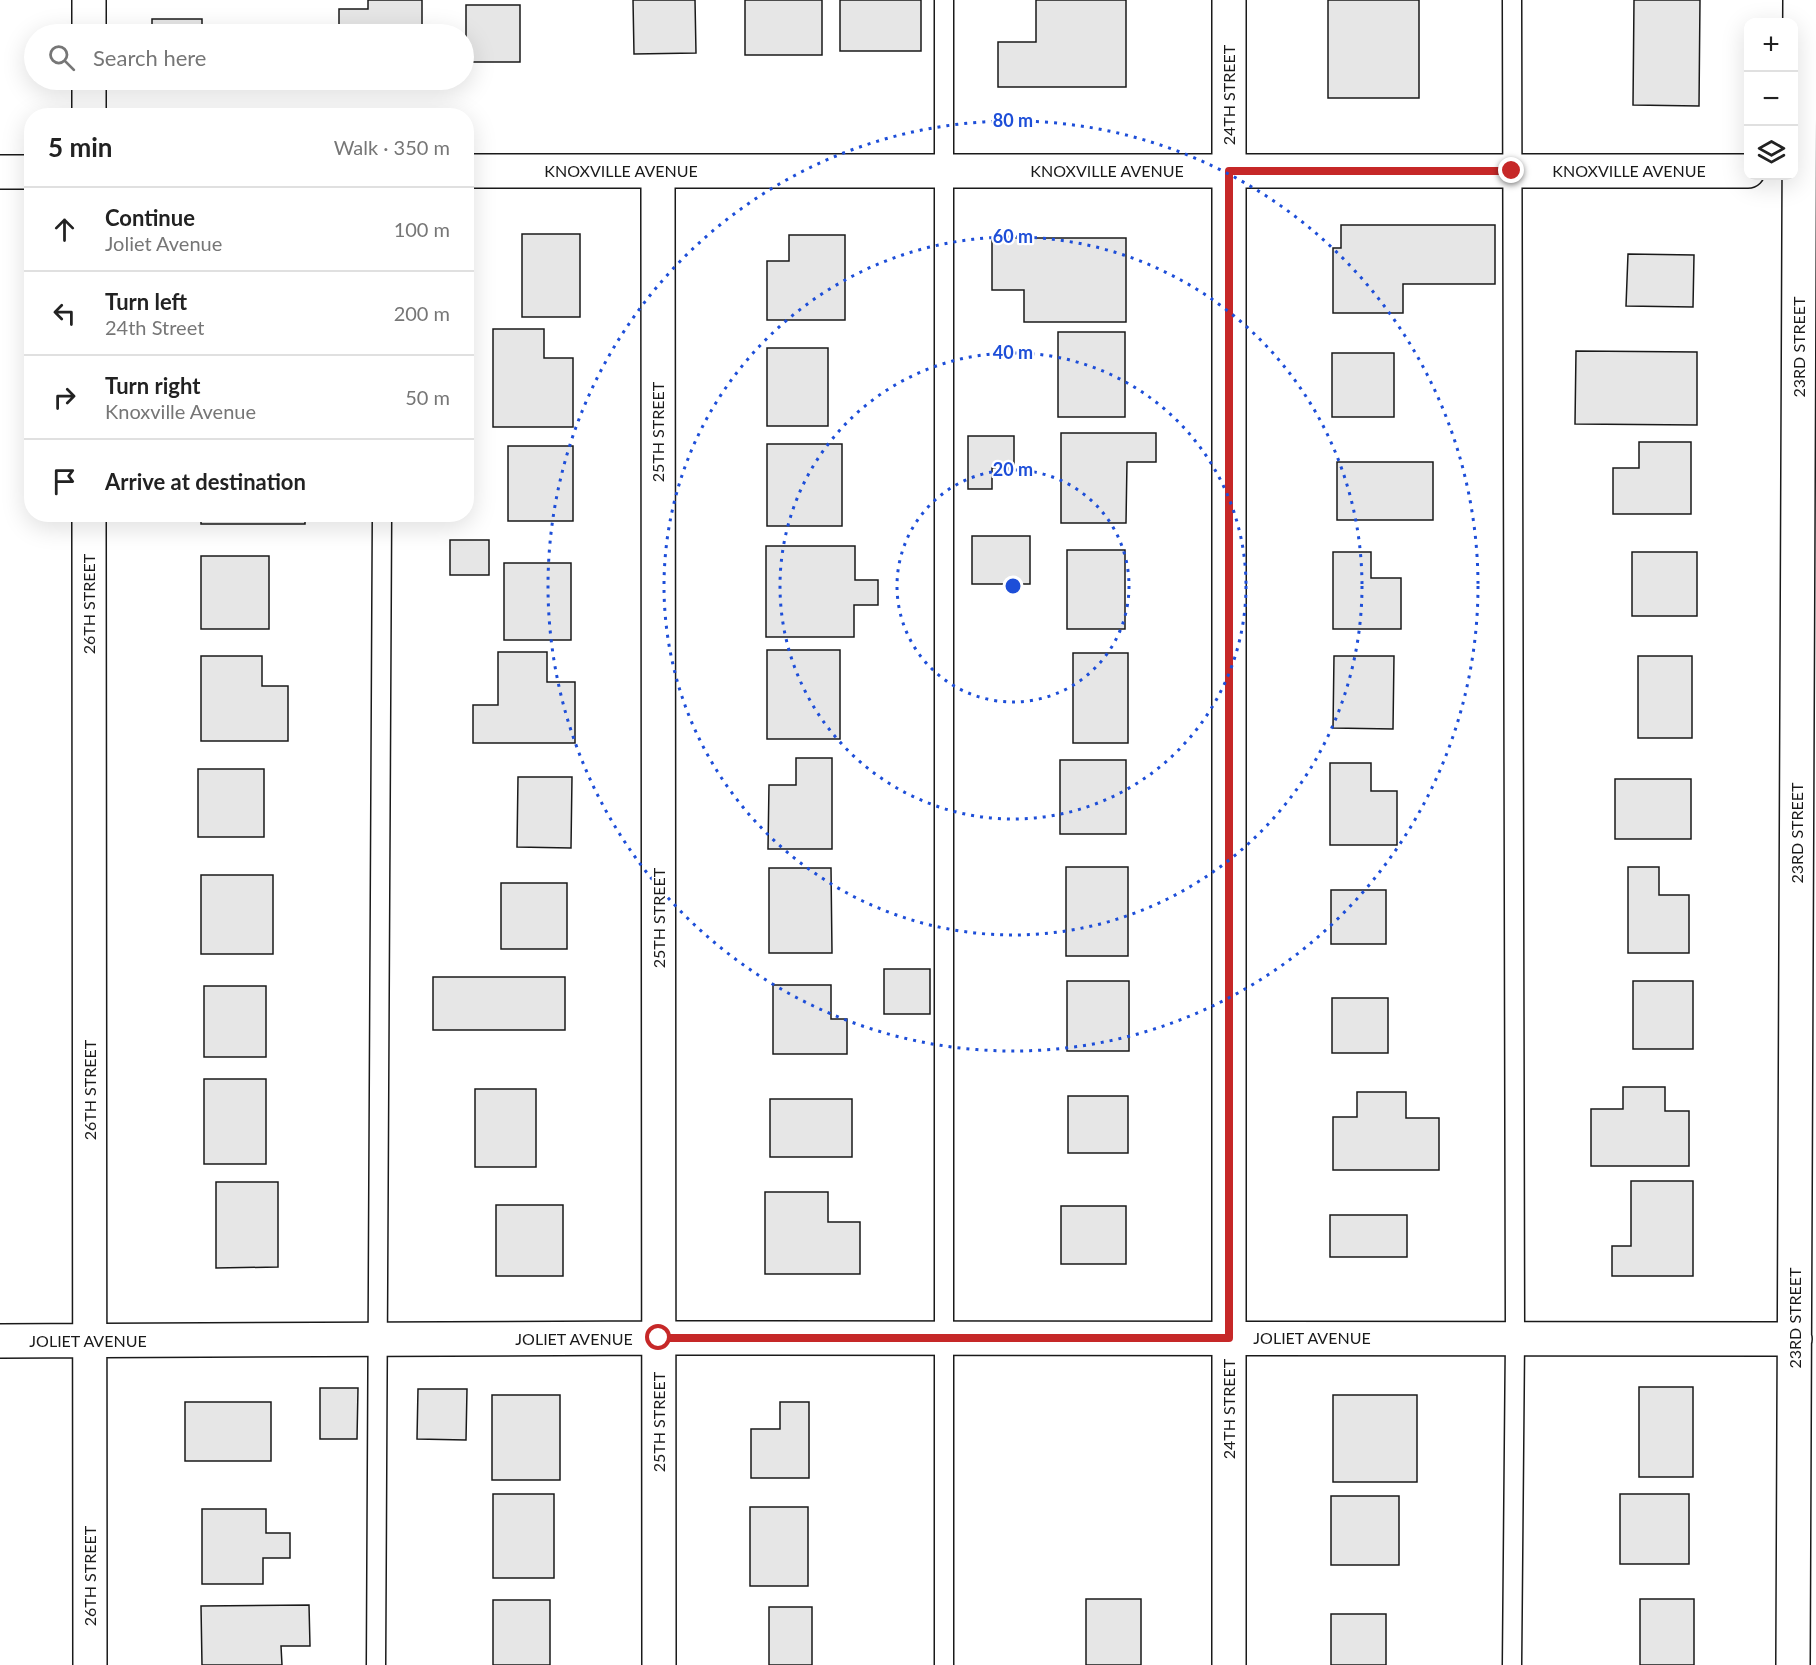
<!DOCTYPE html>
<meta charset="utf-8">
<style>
:root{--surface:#fff;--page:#f6f6f6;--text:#222;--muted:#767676;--line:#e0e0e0}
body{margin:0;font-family:Lato,sans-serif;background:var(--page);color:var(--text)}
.controls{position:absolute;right:18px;top:18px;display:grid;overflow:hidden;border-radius:12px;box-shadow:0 6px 24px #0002}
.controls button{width:54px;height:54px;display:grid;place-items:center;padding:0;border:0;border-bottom:2px solid var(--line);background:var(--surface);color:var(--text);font:30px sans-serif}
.stop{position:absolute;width:18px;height:18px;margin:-14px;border:4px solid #c62828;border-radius:50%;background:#fff}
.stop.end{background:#c62828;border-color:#fff;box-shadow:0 2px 6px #0008}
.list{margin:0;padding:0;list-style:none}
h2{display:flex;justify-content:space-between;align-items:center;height:78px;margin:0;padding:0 24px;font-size:26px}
h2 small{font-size:20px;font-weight:400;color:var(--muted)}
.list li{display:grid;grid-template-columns:39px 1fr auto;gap:18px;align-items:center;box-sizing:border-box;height:84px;padding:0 24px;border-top:2px solid var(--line)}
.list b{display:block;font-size:22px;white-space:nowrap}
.list p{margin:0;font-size:20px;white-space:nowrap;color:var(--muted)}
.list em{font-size:20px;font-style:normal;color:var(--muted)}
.icon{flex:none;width:33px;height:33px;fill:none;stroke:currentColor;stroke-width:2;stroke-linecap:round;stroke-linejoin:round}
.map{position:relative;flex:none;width:1816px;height:1665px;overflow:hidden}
.search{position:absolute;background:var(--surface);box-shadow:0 6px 24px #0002;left:24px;top:24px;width:450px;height:66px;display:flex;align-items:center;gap:15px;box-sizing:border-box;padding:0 21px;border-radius:33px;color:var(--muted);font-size:22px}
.panel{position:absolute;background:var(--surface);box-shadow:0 6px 24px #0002;left:24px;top:108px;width:450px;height:414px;border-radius:24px}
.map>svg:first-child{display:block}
.building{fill:#e6e6e6;stroke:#1a1a1a;stroke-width:1.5}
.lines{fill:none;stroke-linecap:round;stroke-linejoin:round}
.lane-casing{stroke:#1a1a1a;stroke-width:21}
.street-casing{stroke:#1a1a1a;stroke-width:36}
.secondary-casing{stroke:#1a1a1a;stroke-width:36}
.lane{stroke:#fff;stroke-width:18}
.street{stroke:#fff;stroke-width:33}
.secondary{stroke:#fff;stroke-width:33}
.route{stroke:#c62828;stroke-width:8}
.ring{fill:none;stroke:#1d4ed8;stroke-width:3;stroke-dasharray:3 6}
.labels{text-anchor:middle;stroke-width:4.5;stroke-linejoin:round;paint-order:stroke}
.street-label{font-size:16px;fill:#1a1a1a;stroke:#fff}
.centre{fill:#1d4ed8;stroke:#fff;stroke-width:3}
.ring-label{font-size:18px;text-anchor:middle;font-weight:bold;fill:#1d4ed8;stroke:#fff;stroke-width:4.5;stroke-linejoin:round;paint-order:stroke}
</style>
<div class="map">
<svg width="1816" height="1665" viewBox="0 0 1816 1665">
<rect width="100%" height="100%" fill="#fff"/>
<path class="building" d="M368 0H422V34H339V9H368Z
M633 0H695L696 53 634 54Z
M745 0H822V55H745Z
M840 0H921V51H840Z
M1036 0H1126V87H998V42H1036Z
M1328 0H1419V98H1328Z
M1634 0H1700L1699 106 1633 105Z
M466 5H520V62H466Z
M152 19H202V34H152Z
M152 80H202V81H152Z
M1341 225H1495V284H1403V313H1333V248H1341Z
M522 234H580V317H522Z
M789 235H845V320H767V261H789Z
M992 238H1126V322H1024V290H992Z
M1628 254 1694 255 1693 307 1626 306Z
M493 329H544V358H573V427H493Z
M1058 332H1125V417H1058Z
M767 348H828V426H767Z
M1576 351 1697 352V425L1575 424Z
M1332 353H1394V417H1332Z
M1061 433H1156V462H1127L1126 523H1061Z
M968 436H1014V468H992V489H968Z
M1639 442H1691V514H1613V468H1639Z
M767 444H842V526H767Z
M508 446H573V521H508Z
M1337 462H1433V520H1337Z
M201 514H305V524H201Z
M972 536H1030V584H972Z
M450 540H489V575H450Z
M766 546H855V580H878V605H854V637H766Z
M1067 550H1125V629H1067Z
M1333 552H1371V578H1401V629H1333Z
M1632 552H1697V616H1632Z
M201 556H269V629H201Z
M504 563H571V640H504Z
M767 650H840V739H767Z
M498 652H547V682H575V743H473V705H498Z
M1073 653H1128V743H1073Z
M201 656H262V686H288V741H201Z
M1334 656H1394L1393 729 1333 728Z
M1638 656H1692V738H1638Z
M796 758H832V849H768L769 785H796Z
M1060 760H1126V834H1060Z
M1330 763H1371V791H1397V845H1330Z
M198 769H264V837H198Z
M518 777H572L571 848 517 847Z
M1615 779H1691V839H1615Z
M1066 867H1128V956H1066Z
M1628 867H1659V895H1689V953H1628Z
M769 868H831L832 953H769Z
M201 875H273V954H201Z
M501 883H567V949H501Z
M1331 890H1386V944H1331Z
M884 969H930V1014H884Z
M433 977H565V1030H433Z
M1067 981H1129V1051H1067Z
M1633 981H1693V1049H1633Z
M773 985H831V1019H847V1054H773Z
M204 986H266V1057H204Z
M1332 998H1388V1053H1332Z
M204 1079H266V1164H204Z
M1623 1087H1665V1111H1689V1166H1591V1109H1623Z
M475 1089H536V1167H475Z
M1357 1092H1406V1118H1439V1170H1333V1117H1357Z
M1068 1096H1128V1153H1068Z
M770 1099H852V1157H770Z
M1631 1181H1693V1276H1612V1246H1631Z
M216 1182H278V1267L216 1268Z
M765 1192H828V1222H860V1274H765Z
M496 1205H563V1276H496Z
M1061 1206H1126V1264H1061Z
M1330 1215H1407V1257H1330Z
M1639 1387H1693V1477H1639Z
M320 1388H358L357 1439H320Z
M418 1389H467L466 1440 417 1439Z
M492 1395H560V1480H492Z
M1333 1395H1417V1482H1333Z
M185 1402H271V1461H185Z
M780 1402H809V1478H751V1429H780Z
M493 1494H554V1578H493Z
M1620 1494H1689V1564H1620Z
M1331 1496H1399V1565H1331Z
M750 1507H808V1586H750Z
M202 1509H266V1533H290V1558H263V1584H202Z
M1086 1599H1141V1665H1086Z
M1640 1599H1694V1665H1640Z
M493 1600H550V1665H493Z
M309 1605 310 1646H281L282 1665H202L201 1606Z
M769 1607H812V1665H769Z
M1331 1614H1386V1665H1331Z"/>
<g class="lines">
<defs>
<path id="lane" d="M944 0V1665
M1512 0 1515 1338 1512 1665
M376 1665 382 514"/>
<path id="street" d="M89 0V34
M89 80V116
M466 171H1748
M658 171 659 1665
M0 172H32
M89 514 90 1665
M0 1341 659 1338 1795 1339
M1793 1665 1800 0"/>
<path id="secondary" d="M1229 0V1665"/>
</defs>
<use href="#lane" class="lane-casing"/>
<use href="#street" class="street-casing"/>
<use href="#secondary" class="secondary-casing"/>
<use href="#lane" class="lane"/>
<use href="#street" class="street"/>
<use href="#secondary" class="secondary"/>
</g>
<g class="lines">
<path class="route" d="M659 1338H1229V171H1512"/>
</g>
<g class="ring">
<circle cx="1013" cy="586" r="116"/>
<circle cx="1013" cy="586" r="233"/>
<circle cx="1013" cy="586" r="349"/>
<circle cx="1013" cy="586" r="465"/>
</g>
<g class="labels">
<g class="street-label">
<text transform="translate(1229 95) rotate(-90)" y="6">24TH STREET</text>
<text x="621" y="177">KNOXVILLE AVENUE</text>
<text x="1107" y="177">KNOXVILLE AVENUE</text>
<text x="1629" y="177">KNOXVILLE AVENUE</text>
<text transform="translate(1799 347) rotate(-90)" y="6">23RD STREET</text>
<text transform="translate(658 432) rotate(-90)" y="6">25TH STREET</text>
<text transform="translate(89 604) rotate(-90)" y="6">26TH STREET</text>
<text transform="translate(1797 833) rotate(-90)" y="6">23RD STREET</text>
<text transform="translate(659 918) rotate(-90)" y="6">25TH STREET</text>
<text transform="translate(90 1090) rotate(-90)" y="6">26TH STREET</text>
<text transform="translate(1795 1318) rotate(-90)" y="6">23RD STREET</text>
<text x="1312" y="1344">JOLIET AVENUE</text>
<text x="574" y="1345">JOLIET AVENUE</text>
<text x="88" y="1347">JOLIET AVENUE</text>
<text transform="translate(1229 1409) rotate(-90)" y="6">24TH STREET</text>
<text transform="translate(659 1422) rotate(-90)" y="6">25TH STREET</text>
<text transform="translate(90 1576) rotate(-90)" y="6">26TH STREET</text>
</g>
</g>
<circle cx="1013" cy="586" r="9" class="centre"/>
<g class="ring-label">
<text x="1013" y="127">80 m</text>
<text x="1013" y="243">60 m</text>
<text x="1013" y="359">40 m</text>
<text x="1013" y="476">20 m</text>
</g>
</svg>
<div class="controls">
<button>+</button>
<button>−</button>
<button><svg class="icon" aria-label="layers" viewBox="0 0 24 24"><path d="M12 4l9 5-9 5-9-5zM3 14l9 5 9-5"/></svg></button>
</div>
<div class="stop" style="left:659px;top:1338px"></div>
<div class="stop end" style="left:1512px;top:171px"></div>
<div class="search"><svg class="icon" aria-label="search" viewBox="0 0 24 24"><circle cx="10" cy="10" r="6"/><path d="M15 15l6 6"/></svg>Search here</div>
<section class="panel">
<h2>5 min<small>Walk · 350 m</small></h2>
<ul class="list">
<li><svg class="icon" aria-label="ahead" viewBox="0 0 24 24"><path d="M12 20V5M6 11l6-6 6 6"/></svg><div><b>Continue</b><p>Joliet Avenue</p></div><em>100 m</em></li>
<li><svg class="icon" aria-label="left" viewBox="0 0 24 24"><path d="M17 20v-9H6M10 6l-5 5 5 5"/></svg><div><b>Turn left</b><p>24th Street</p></div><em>200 m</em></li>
<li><svg class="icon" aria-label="right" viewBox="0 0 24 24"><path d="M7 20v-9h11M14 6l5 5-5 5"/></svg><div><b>Turn right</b><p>Knoxville Avenue</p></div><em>50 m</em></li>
<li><svg class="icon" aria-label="arrive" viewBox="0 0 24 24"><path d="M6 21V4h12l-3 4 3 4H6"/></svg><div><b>Arrive at destination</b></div></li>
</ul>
</section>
</div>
